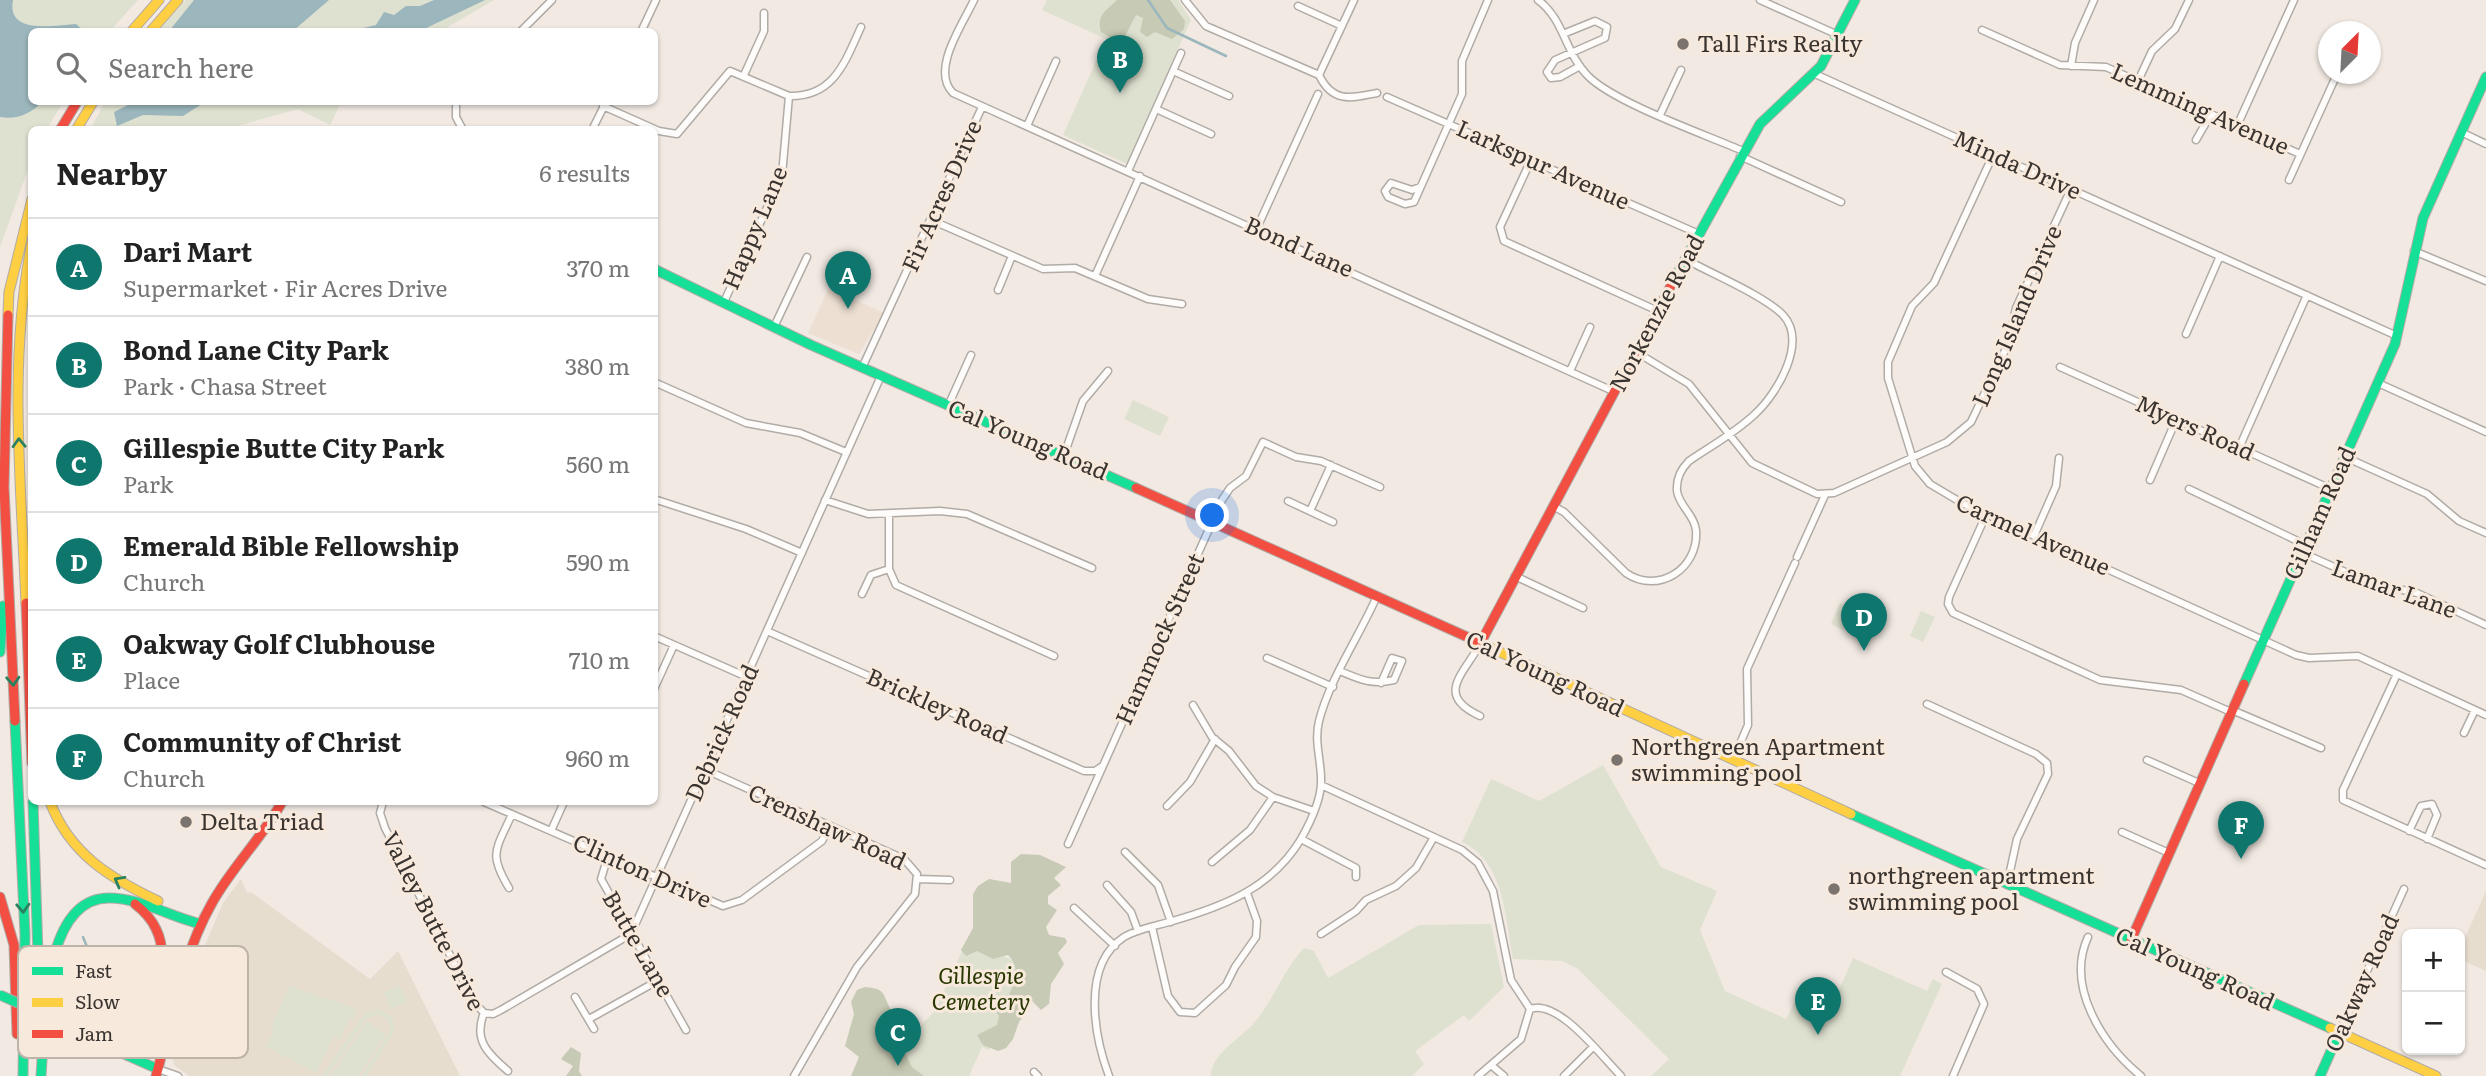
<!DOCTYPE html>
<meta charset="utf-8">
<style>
:root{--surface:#fff;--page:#f2f2f2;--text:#222;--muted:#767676;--line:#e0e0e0;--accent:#0f766e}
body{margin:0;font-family:Literata,serif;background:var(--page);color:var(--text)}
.controls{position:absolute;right:21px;bottom:21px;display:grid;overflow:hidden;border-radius:10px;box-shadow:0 2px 5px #0004}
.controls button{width:63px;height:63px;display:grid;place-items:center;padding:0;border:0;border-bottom:2px solid var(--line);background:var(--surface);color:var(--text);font:35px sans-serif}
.compass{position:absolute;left:2318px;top:21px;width:63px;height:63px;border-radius:50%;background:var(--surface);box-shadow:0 2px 5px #0004;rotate:24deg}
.you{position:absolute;left:1213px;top:516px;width:24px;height:24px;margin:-18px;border:5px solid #fff;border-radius:50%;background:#1a73e8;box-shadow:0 0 0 10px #1a73e833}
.badge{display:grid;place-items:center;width:46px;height:46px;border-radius:50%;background:var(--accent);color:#fff;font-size:23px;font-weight:700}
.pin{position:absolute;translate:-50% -58px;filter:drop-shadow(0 2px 4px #0008)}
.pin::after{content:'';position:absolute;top:37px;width:24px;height:21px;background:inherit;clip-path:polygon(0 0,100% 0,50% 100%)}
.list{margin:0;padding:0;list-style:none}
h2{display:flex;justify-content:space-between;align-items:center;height:91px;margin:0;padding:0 28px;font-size:30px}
h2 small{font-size:23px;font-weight:400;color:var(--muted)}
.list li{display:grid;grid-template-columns:46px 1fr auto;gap:21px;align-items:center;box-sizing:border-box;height:98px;padding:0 28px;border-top:2px solid var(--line)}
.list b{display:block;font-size:26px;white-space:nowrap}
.list p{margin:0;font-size:23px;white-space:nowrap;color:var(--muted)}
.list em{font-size:23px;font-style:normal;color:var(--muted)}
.icon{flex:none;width:38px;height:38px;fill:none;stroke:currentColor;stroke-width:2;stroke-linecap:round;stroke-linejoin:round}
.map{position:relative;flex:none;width:2486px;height:1076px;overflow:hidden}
.search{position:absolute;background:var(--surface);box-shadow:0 2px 5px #0004;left:28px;top:28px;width:630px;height:77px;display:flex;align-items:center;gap:18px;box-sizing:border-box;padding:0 24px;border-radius:10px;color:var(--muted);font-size:26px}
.panel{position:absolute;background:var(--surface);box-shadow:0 2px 5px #0004;left:28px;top:126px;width:630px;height:679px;border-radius:10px}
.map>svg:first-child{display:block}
.built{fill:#eddfd2}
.education{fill:#e7ddcf}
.green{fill:#dfe1d0}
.forest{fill:#c7cab4}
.water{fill:#9bb6bc}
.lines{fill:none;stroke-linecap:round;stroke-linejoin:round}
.stream{stroke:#9bb6bc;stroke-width:2.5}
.street-casing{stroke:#b1aba6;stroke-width:9}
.fast-casing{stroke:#b1aba6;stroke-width:11}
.slow-casing{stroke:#b1aba6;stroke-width:11}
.jam-casing{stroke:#b1aba6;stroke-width:11}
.street{stroke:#fdfcfb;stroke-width:6}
.fast{stroke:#16e098;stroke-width:9}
.slow{stroke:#ffcf43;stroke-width:9}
.jam{stroke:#f24e42;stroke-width:9}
.fast-bridge-casing{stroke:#b1aba6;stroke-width:11;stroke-linecap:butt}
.fast-bridge{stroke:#16e098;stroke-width:9}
.oneway{stroke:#2a815f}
.poi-dot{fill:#7a736e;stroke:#f7e9dc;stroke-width:2.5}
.labels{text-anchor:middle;stroke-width:6;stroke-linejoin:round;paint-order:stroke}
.poi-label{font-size:23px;fill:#3a3430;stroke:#f7e9dc;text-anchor:start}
.street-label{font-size:23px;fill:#3a3430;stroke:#f7e9dc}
.park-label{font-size:23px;font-style:italic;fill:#293800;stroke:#f7e9dc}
.key{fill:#f7e9dc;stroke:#beb3a8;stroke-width:2}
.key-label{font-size:19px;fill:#3a3430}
</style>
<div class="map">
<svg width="2486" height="1076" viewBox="0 0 2486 1076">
<rect width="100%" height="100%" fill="#f1e9e2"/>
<path class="built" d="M829 288 884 313 859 354 808 333Z"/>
<path class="education" d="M241 879 247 893 251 892 370 979 398 951 460 1076H189L174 1065 172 1057 200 957 223 903Z
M2486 891V971L2460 959V949Z"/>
<path class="green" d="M0 0H138L110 31 32 32V102H63L47 129 32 130 31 161 0 247Z
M186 0H494L441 31 157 32Z
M1047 0H1178L1191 20 1127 164 1063 135 1106 39 1042 10Z
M105 102H341L330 125 298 109 226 129 90 130Z
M1133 400 1169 417 1160 436 1124 419Z
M1840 603 1853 609 1843 630 1831 624Z
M1921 611 1935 617 1923 642 1910 636Z
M1603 765 1661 867 1717 891 1700 930 1725 991 1786 1019 1796 999 1838 992 1853 958 1927 991 1933 979 1942 984 1900 1076H1651L1669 1059 1578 969 1562 961 1513 959C1505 918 1505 862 1462 842L1491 779 1539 801Z
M1491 924 1504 987 1469 1021 1464 1015 1415 1051 1424 1064 1412 1076H1211C1211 1053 1243 1037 1255 1022 1274 999 1284 969 1304 948L1314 951 1328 978 1419 925Z
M967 940 1028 967 989 1050 982 1047 969 1076H871L935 1011Z
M290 985C314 997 332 998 357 1009L353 1019 349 1018 340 1039 333 1037 317 1073 266 1047 274 1029 271 1027Z
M400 986 407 1002 391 1009 384 992Z
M379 1009 392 1016 395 1031 366 1076H361L391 1030 388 1020 380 1014 367 1018 328 1076H322L364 1014Z
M367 1021 386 1034 358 1076H331Z"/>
<path class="forest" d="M1117 0H1170L1185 21 1184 29 1172 39 1155 32 1147 37 1140 32 1143 18 1136 15 1124 38 1114 40 1101 32C1096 15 1106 11 1117 0Z
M1021 854 1040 855 1066 867 1054 878 1061 885 1048 896V904L1057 910 1046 927 1049 935 1065 938 1067 942 1058 953 1064 964 1051 984 1049 1004 1041 1010 1029 998V1009L1019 1022 1013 1039 1006 1048 998 1051 983 1045 977 1035 997 1025 999 1016 993 1006 997 999 1009 995C1015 980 1021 968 1008 955L993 959 977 951 966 956 961 950 973 928V894L978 886 989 879 1011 883V862Z
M865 987C886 989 882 993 890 1008 894 1015 900 1021 904 1028L900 1043 912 1067 924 1076H851L859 1057 845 1046 854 1014 851 1002 857 990Z
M571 1047 581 1053 579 1071 582 1076H566L573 1066 561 1059Z"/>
<path class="water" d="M0 0H13C6 36 57 25 76 24L84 31 32 32V102H42C31 114 16 120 0 117Z
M194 0H329L293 31H169Z
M434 0H485L420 31H351L376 25 384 12 394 15 406 6H420Z
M134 102H205L183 116 143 115 117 126 114 112Z"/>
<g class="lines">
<path class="stream" d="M1148 0 1167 28 1226 56
M83 937C92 962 108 979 116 1004"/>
<defs>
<path id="street" d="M974 0C963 24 930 70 953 93L1615 392
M1185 0 1206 26 1319 75C1333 104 1352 98 1377 93
M1538 0C1564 19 1565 53 1588 76 1615 103 1704 134 1743 151
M1760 0 1838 35
M1298 6 1342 26
M1982 30 2060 65 2106 67 2300 154
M520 32 552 0
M641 32 656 0
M1563 34 1595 21 1607 27 1605 38 1555 60 1547 72 1551 78 1560 77 1580 66
M2071 66 2075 43 2094 0
M1173 71 1229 96
M1815 74 2397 336
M744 75 764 31V13
M1319 75 1354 0
M2138 81 2152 51 2175 29 2189 0
M1387 97 1699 234
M456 102V117L463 130
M603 106 659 131 677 134 730 71 789 96
M1156 109 1211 134
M1660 115 1681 70
M1027 126 1056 61
M2237 126 2294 0
M592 130 606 102
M2461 132 2486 144
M2196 140 2211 114
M1993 155 1934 283 1912 306 1888 362V378L1915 466 1930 484 1962 503 2296 655 2309 658 2358 656 2486 715
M1740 156 1841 202
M1531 160 1500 227 1504 241 1658 311
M1128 171 1181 53
M2289 180 2337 74
M1420 187 1412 190 1391 183 1385 191 1388 197 1405 204 1414 202 1462 94V61L1488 0
M931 220 1043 269 1075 268 1148 299 1182 304
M1257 228 1318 94
M2414 251 2486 281
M1095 276 1140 176
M998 290 1012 256
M724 302 782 175 789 96C834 97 845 62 861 27
M774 327 807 257
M2186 334 2220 256
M1636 352 1689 384 1752 463 1817 494 1834 493 1947 442 1971 422 2009 342 2016 308 2071 189
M2060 367 2331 489
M862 368 982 107
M1570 371 1590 327
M654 382 746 423 800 433 846 452
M2378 383 2486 432
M948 406 971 355
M2239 448 2307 295
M1064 455 1083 401 1108 371
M2345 457 2427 494 2459 521 2486 533
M2150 480 2176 420
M2189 489 2306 545
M654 499 746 529 802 553
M825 500 868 514 940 511 967 514 1092 568
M1288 501 1333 522
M1553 506 1564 512 1626 573C1658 595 1699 569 1696 530 1694 514 1679 506 1677 491 1676 479 1681 469 1689 461 1711 446 1735 433 1755 414 1777 394 1808 342 1783 315 1765 296 1710 273 1685 259
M1310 511 1331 465
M1986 515 1949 597 1948 604 1953 613 2100 680 2181 690 2231 712
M889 516V569L896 585 1054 656
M2034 536 2056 486 2059 458
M2303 553 2370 583 2417 593 2486 625
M1797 557 1825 495
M1515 576 1583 608
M862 594 871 575 889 569
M767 631 1084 771H1095L1101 767
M654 636 747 677
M1267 658 1333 687
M1340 671C1361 680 1372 685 1394 680L1402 661 1392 658 1381 683
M2397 674 2343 790V800L2486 865
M654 689 674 645
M1927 704 2036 754 2047 763 2048 774 2017 839 2007 885
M1193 705 1212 737 1229 751 1256 786 1273 797 1314 811
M2232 710 2321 748
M1480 716C1434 695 1464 674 1480 644
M2464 733 2475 710
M1733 760 1748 725 1747 669 1795 563
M2147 760 2199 783
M706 770 904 859 917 874 915 894 857 967 794 1076
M1321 785 1462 850 1478 863 1493 891 1511 980 1530 1009 1521 1039 1478 1076
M383 802 380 813 385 828 474 1002 484 1013C473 1040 488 1054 508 1071
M484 802 723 906 742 900 822 841 830 826
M1167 806 1190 782 1215 739
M551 831 564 802
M2409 831 2421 806 2432 804 2437 815 2427 839
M2122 832 2169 853
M1301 839 1356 868V877
M1068 844 1222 500 1230 488 1246 476 1263 442 1296 457 1321 461 1380 487
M1125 852 1158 885 1171 922
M608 856 601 879 686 1030
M1212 862 1250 830 1273 797
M918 879 950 880
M1107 885 1131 912 1138 931
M509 888C488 853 496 850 512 814
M1074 908 1115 946
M1152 927 1168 996 1180 1012 1195 1013 1226 985 1235 967 1256 937 1257 921 1247 893
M1321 934 1356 911 1366 900 1396 886 1416 868 1434 837
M2088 937C2065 987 2103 1045 2141 1076
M1946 972 1977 989 1984 1004 1953 1076
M575 997 594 1029
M1530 1009C1558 998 1602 1057 1621 1076
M484 1013 493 1014 501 1010 631 934 881 376
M589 1019 659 980
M2339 1033 2404 889
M1491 1065 1504 1076
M158 1069 178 1076
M1034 1072 1038 1076
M1109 1076C1094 1036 1081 965 1124 937 1137 929 1155 926 1169 922 1222 907 1271 889 1301 839 1310 823 1322 798 1321 779 1321 759 1314 742 1319 721 1330 678 1359 637 1377 596
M1564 1076 1593 1047"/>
<path id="fast" d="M654 269 811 345 1136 488
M1675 278 1760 124 1821 66 1855 0
M0 652 3 606
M2244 684 2395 344 2423 218 2486 77
M15 721 25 935 23 1076
M33 802 40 1016
M1851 814 2330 1028
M72 1027 92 1040 158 1069
M41 1076C45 1028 41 898 109 898 141 898 170 917 201 924
M2320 1076 2339 1033"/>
<path id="slow" d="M131 32 159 0
M150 32 178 0
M76 130 93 102
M8 315 9 292 32 199
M26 603C21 483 8 360 32 242
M1474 640 1851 814
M50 802C70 854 110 878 158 901
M2330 1028 2436 1076"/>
<path id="jam" d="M60 130 77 102
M8 315 4 487 15 721
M1136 488 1474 640
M26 603 32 763
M1480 644 1675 278
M0 897 14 945 17 1034
M2131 940 2244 684
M70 1026C86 1028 104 1033 119 1027 155 1015 172 961 156 929 151 918 144 911 135 904
M156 1076C172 1018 182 956 212 903 232 867 262 838 282 802"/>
</defs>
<use href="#street" class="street-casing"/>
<use href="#fast" class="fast-casing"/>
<use href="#slow" class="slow-casing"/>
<use href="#jam" class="jam-casing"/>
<use href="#street" class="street"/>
<use href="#fast" class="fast"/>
<use href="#slow" class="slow"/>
<use href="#jam" class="jam"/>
<defs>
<path id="fast-bridge" d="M0 995 70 1026"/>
</defs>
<use href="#fast-bridge" class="fast-bridge-casing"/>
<use href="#fast-bridge" class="fast-bridge"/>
</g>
<defs><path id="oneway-chevron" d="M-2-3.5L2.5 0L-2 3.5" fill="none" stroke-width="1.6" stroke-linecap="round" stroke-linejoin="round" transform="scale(1.75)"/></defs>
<g class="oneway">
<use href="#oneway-chevron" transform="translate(19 443) rotate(-92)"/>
<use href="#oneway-chevron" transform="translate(13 681) rotate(87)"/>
<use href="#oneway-chevron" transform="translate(119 881) rotate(-151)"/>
<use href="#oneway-chevron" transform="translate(23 908) rotate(87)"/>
</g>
<g class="poi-dot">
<circle cx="1683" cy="44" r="7"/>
<circle cx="1617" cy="760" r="7"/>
<circle cx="186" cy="822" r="7"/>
<circle cx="1834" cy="889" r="7"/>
</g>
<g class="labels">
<g class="poi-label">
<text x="1697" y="52">Tall Firs Realty</text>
<text x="1631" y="755">Northgreen Apartment<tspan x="1631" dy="26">swimming pool</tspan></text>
<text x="200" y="830">Delta Triad</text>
<text x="1848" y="884">northgreen apartment<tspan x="1848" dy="26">swimming pool</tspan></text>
</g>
<g class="street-label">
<text transform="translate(2200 109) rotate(24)" y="8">Lemming Avenue</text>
<text transform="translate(1543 165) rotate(24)" y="8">Larkspur Avenue</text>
<text transform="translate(2017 165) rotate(24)" y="8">Minda Drive</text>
<text transform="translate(942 196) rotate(-66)" y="8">Fir Acres Drive</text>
<text transform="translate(755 228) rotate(-67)" y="8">Happy Lane</text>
<text transform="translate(1299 247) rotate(24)" y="8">Bond Lane</text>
<text transform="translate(1657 313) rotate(-62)" y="8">Norkenzie Road</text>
<text transform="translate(2017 316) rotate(-67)" y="8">Long Island Drive</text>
<text transform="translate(2195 428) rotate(24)" y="8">Myers Road</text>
<text transform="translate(1028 440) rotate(23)" y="8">Cal Young Road</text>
<text transform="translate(2320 513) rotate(-66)" y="8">Gilham Road</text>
<text transform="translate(2033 535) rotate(24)" y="8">Carmel Avenue</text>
<text transform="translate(2394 589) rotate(20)" y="8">Lamar Lane</text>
<text transform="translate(1160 639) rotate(-66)" y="8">Hammock Street</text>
<text transform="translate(1545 674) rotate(25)" y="8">Cal Young Road</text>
<text transform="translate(937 706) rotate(24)" y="8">Brickley Road</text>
<text transform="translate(722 733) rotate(-66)" y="8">Debrick Road</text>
<text transform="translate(827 827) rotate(25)" y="8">Crenshaw Road</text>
<text transform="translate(642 871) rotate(24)" y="8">Clinton Drive</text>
<text transform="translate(433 921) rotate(63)" y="8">Valley Butte Drive</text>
<text transform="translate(638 944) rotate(60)" y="8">Butte Lane</text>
<text transform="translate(2195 969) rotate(24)" y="8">Cal Young Road</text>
<text transform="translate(2362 983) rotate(-66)" y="8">Oakway Road</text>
</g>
<g class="park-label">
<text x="981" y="984">Gillespie<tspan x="981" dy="26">Cemetery</tspan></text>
</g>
</g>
<rect x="18" y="946" width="230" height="112" rx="10" class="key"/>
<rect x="32" y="967" width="31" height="8" fill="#16e098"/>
<rect x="32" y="998" width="31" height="9" fill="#ffcf43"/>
<rect x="32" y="1030" width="31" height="8" fill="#f24e42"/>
<g class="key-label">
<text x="75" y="978">Fast</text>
<text x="75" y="1009">Slow</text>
<text x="75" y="1041">Jam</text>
</g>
</svg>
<div class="controls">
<button>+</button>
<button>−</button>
</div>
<svg class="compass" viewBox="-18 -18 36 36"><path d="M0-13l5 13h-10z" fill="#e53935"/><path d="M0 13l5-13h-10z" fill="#767676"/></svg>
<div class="you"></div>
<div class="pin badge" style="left:848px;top:309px">A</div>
<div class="pin badge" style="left:1120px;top:93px">B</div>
<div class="pin badge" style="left:898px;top:1066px">C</div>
<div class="pin badge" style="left:1864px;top:651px">D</div>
<div class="pin badge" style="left:1818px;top:1035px">E</div>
<div class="pin badge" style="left:2241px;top:859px">F</div>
<div class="search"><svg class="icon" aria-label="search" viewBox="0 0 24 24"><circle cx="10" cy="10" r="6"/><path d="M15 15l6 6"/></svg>Search here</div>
<section class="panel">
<h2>Nearby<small>6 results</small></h2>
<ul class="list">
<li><span class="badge">A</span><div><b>Dari Mart</b><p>Supermarket · Fir Acres Drive</p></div><em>370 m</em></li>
<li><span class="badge">B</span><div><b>Bond Lane City Park</b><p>Park · Chasa Street</p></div><em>380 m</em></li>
<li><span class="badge">C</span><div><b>Gillespie Butte City Park</b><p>Park</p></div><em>560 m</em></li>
<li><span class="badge">D</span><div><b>Emerald Bible Fellowship</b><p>Church</p></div><em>590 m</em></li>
<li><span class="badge">E</span><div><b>Oakway Golf Clubhouse</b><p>Place</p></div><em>710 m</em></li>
<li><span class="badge">F</span><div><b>Community of Christ</b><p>Church</p></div><em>960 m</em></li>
</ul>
</section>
</div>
